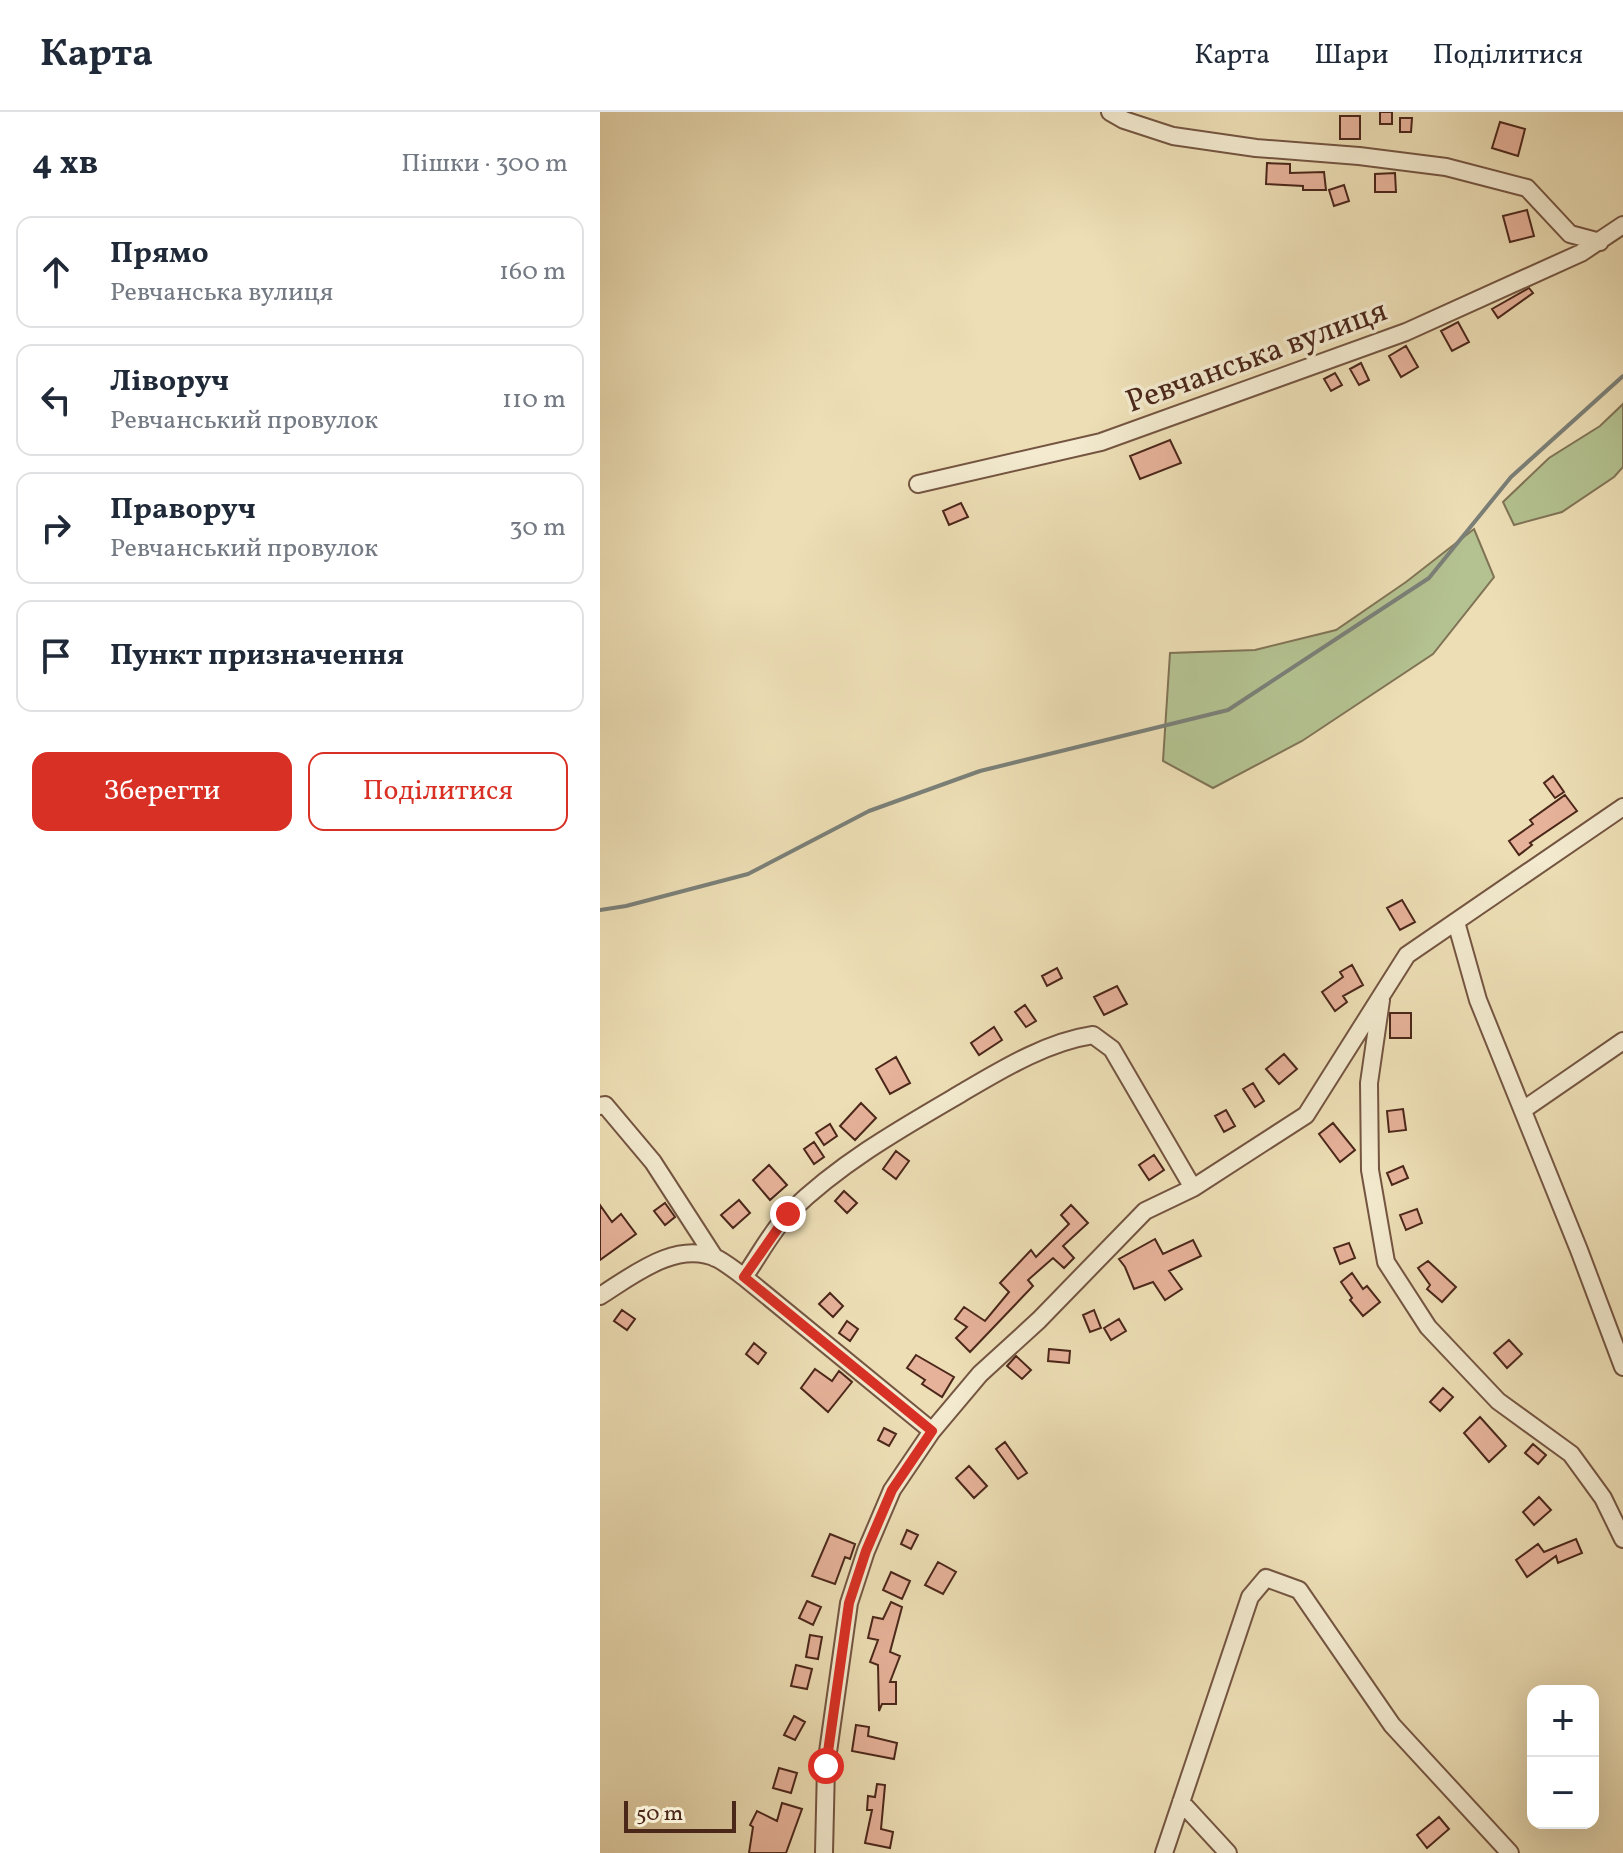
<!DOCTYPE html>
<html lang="uk">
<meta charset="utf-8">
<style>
:root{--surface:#fff;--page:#f2f2f3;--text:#1f2937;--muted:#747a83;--line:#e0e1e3;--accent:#d93025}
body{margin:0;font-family:Vollkorn,serif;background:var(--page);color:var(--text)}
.controls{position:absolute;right:24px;bottom:24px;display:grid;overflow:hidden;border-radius:16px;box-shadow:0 8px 32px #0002}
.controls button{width:72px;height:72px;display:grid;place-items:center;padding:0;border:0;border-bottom:2px solid var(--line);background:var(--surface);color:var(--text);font:40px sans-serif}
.scale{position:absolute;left:24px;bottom:20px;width:112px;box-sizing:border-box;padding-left:8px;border:4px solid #4b271a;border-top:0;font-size:22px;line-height:28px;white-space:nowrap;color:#4b271a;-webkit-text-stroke:6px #f3eacf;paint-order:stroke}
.stop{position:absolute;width:24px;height:24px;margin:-18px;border:6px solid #d93025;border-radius:50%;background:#fff}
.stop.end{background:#d93025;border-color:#fff;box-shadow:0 2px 8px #0008}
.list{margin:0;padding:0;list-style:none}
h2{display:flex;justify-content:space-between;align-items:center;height:104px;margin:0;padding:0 32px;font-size:34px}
h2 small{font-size:26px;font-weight:400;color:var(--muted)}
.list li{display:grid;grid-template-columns:52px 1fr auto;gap:24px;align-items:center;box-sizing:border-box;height:112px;margin:0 16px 16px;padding:0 16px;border:2px solid var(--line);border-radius:16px}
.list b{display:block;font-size:30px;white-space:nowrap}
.list p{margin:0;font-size:26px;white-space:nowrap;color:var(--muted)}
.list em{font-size:26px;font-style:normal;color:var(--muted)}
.actions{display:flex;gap:16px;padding:24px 32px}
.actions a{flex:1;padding:18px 0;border:2px solid var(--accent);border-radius:16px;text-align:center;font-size:28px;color:var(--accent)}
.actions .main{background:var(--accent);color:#fff}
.icon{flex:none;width:44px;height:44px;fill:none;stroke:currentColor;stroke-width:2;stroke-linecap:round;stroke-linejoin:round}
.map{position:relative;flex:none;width:1023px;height:1741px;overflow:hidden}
header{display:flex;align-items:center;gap:48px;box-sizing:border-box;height:112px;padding:0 40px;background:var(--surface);border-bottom:2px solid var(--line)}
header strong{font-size:38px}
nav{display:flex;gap:44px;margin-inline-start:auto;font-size:28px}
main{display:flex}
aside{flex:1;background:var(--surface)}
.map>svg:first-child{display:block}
.green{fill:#b4c291;stroke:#807456;stroke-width:2}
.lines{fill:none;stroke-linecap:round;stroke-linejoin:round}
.stream{stroke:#7b8078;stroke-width:4}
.building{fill:#e6b29a;stroke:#4b271a;stroke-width:2}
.minor-casing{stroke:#745541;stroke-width:20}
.minor{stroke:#f3eacf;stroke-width:16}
.route{stroke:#d93025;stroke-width:10}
.labels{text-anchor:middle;stroke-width:7;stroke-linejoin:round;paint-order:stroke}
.street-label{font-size:32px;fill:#4b271a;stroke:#f3eacf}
</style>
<header>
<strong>Карта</strong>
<nav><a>Карта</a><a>Шари</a><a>Поділитися</a></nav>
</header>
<main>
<aside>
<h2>4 хв<small>Пішки · 300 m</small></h2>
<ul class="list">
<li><svg class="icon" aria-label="ahead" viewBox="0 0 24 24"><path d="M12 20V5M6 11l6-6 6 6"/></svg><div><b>Прямо</b><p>Ревчанська вулиця</p></div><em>160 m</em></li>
<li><svg class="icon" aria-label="left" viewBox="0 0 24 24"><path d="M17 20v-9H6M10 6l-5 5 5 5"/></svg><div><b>Ліворуч</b><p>Ревчанський провулок</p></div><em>110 m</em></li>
<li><svg class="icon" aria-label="right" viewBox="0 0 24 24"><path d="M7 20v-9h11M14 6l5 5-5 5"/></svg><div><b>Праворуч</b><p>Ревчанський провулок</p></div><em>30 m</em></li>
<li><svg class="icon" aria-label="arrive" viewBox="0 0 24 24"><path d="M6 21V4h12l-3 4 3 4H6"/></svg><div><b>Пункт призначення</b></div></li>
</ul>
<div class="actions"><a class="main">Зберегти</a><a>Поділитися</a></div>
</aside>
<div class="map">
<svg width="1023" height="1741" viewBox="0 0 1023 1741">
<rect width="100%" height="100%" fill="#eddeb5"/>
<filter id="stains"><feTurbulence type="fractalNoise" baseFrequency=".0025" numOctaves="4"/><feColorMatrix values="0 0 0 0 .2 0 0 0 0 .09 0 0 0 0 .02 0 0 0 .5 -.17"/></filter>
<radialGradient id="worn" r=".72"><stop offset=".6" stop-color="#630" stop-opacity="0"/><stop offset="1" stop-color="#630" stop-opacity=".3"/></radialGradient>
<path class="green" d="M1023 292V355L1014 365 962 400 914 413 903 390 949 346 1000 314Z
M874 417 894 465 833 542 702 629 613 676 563 649 570 541 655 538 736 518 806 470Z"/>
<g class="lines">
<path class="stream" d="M0 798 26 794 148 762 269 699 380 659 628 598 829 466 911 365 1023 264"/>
</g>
<path class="building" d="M780 0H792V12H780Z
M740 4H760V27H740Z
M800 6H812L811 20H800Z
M900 10 925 17 918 44 892 36Z
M667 51 690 52V61L724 60 726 78H703V74L666 72Z
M795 61 796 80H775V62Z
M744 73 749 89 734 94 729 78Z
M927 98 934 124 910 130 903 104Z
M929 176 933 181 898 206 892 197Z
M858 210 869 230 852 239 841 219Z
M806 234 818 255 801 265 789 244Z
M761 251 769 268 759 273 750 257Z
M735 261 742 273 731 279 724 267Z
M570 328 581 351 540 367 530 344Z
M361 391 368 405 349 413 343 399Z
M953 664 964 680 955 686 944 671Z
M965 683 977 699 930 731 932 733 919 743 909 729 933 712 930 708Z
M802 788 815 810 800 818 787 796Z
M752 853 763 873 743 884 747 890 735 899 722 880 743 865 740 860Z
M457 856 462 866 447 874 442 864Z
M517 874 527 892 504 903 494 885Z
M425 893 436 909 426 915 415 900Z
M790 901H811V926H790Z
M394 915 402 928 379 943 371 931Z
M684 942 697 957 679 972 666 957Z
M296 945 310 971 290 982 276 957Z
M653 971 664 989 655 995 643 977Z
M261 991 276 1006 255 1028 240 1014Z
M803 997 806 1018 789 1020 787 999Z
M626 998 635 1014 624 1020 615 1004Z
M733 1011 755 1038 740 1050 719 1022Z
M230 1012 237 1024 224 1033 216 1021Z
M214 1030 224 1045 214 1052 204 1037Z
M296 1039 309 1049 296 1067 283 1057Z
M554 1043 564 1058 549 1068 539 1053Z
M169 1053 187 1073 170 1088 153 1068Z
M803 1054 808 1066 792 1073 787 1061Z
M244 1079 257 1091 247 1101 235 1089Z
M139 1088 150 1101 133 1116 121 1103Z
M65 1091 75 1105 65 1113 54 1099Z
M0 1093 12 1110 21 1102 36 1122 0 1148Z
M471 1093 488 1111 463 1134 474 1146 464 1156 453 1146 428 1168 433 1174 370 1240 356 1226 367 1215 355 1207 364 1195 385 1209 409 1180 400 1171 431 1138 436 1145 469 1112 461 1103Z
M817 1097 822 1111 806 1118 800 1103Z
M555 1127 563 1142 593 1128 601 1144 569 1159 582 1177 565 1188 553 1170 534 1177 525 1155 519 1147Z
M749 1131 755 1146 740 1152 734 1136Z
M828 1149 856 1175 842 1190 827 1177 830 1173 818 1156Z
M752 1161 763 1177 767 1174 780 1190 763 1204 750 1188 752 1186 741 1170Z
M230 1181 243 1194 233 1205 219 1192Z
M22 1198 35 1207 27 1218 14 1209Z
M494 1198 501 1216 490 1220 483 1203Z
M519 1207 526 1219 511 1228 504 1216Z
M247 1209 258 1217 250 1229 239 1221Z
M909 1228 922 1242 907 1256 894 1241Z
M154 1231 166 1241 158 1252 146 1242Z
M449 1237 470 1239 469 1251 448 1249Z
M316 1243 354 1265 342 1285 322 1272 325 1268 307 1256Z
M416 1244 431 1258 422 1267 407 1254Z
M215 1257 232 1269 239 1259 252 1270 228 1300 201 1276Z
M843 1276 853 1285 840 1299 830 1290Z
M880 1305 906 1334 889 1350 864 1321Z
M284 1316 296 1322 289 1334 278 1328Z
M405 1330 427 1361 418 1367 396 1337Z
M933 1332 946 1343 938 1352 925 1341Z
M369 1354 387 1374 374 1386 356 1366Z
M939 1385 951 1398 934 1413 923 1400Z
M307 1418 318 1423 311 1437 301 1432Z
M230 1422 255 1432 250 1447 245 1445 235 1472 212 1464Z
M976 1427 982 1441 958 1451 956 1444 927 1465 916 1448 938 1432 944 1440Z
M338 1450 356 1460 343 1482 325 1473Z
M291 1460 310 1469 302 1487 283 1478Z
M207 1489 221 1495 213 1513 199 1506Z
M291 1490 302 1495 290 1540 300 1544 290 1570H296V1592H282L279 1599 278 1553 270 1550 278 1528 268 1526 273 1505 283 1507Z
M210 1523 222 1525 218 1547 206 1545Z
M196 1553 212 1557 207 1577 191 1574Z
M194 1604 205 1610 195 1628 184 1623Z
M256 1613 269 1615 268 1624 297 1631 294 1647 252 1639Z
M179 1656 197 1661 191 1681 173 1676Z
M277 1672 285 1673 281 1717 293 1720 290 1736 265 1731 272 1698H267L268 1684 275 1685Z
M182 1691 202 1697 186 1741H149L153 1715 150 1713 157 1699 177 1709Z
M839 1705 849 1717 827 1736 817 1723Z"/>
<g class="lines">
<defs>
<path id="minor" d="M510 0 524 8 573 24 656 36 759 44 846 55 927 76 970 122 1000 130
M318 372 501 330 806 220 981 141 1023 113
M856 810 878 888 979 1138 1023 1255
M781 888 769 971 770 1058 786 1150 828 1215 898 1289 971 1342 1003 1386 1023 1427
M0 994 5 993 53 1050 115 1146
M923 998 1023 929
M0 1184C32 1164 77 1127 118 1147 127 1152 136 1159 144 1165
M332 1319 144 1165C159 1144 172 1118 190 1100 240 1051 300 1017 360 982 401 958 446 930 493 923L512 937 593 1076
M581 1690 628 1741
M224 1741 226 1654 249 1491 266 1439 292 1378 332 1319 380 1262 439 1208 545 1099 593 1076 706 1003 807 843 1023 695
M564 1741 650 1485 666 1466 699 1478 792 1613 910 1741"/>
</defs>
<use href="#minor" class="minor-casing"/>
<use href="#minor" class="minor"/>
</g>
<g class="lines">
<path class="route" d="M188 1102 144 1165 332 1319 292 1378 266 1439 249 1491 226 1654"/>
</g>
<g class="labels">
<g class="street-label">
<text transform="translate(656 243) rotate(-20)" y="11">Ревчанська вулиця</text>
</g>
</g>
<rect width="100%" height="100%" filter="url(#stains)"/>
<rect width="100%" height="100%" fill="url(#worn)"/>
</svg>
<div class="controls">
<button>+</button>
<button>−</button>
</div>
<div class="scale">50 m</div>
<div class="stop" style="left:226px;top:1654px"></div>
<div class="stop end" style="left:188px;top:1102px"></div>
</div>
</main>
